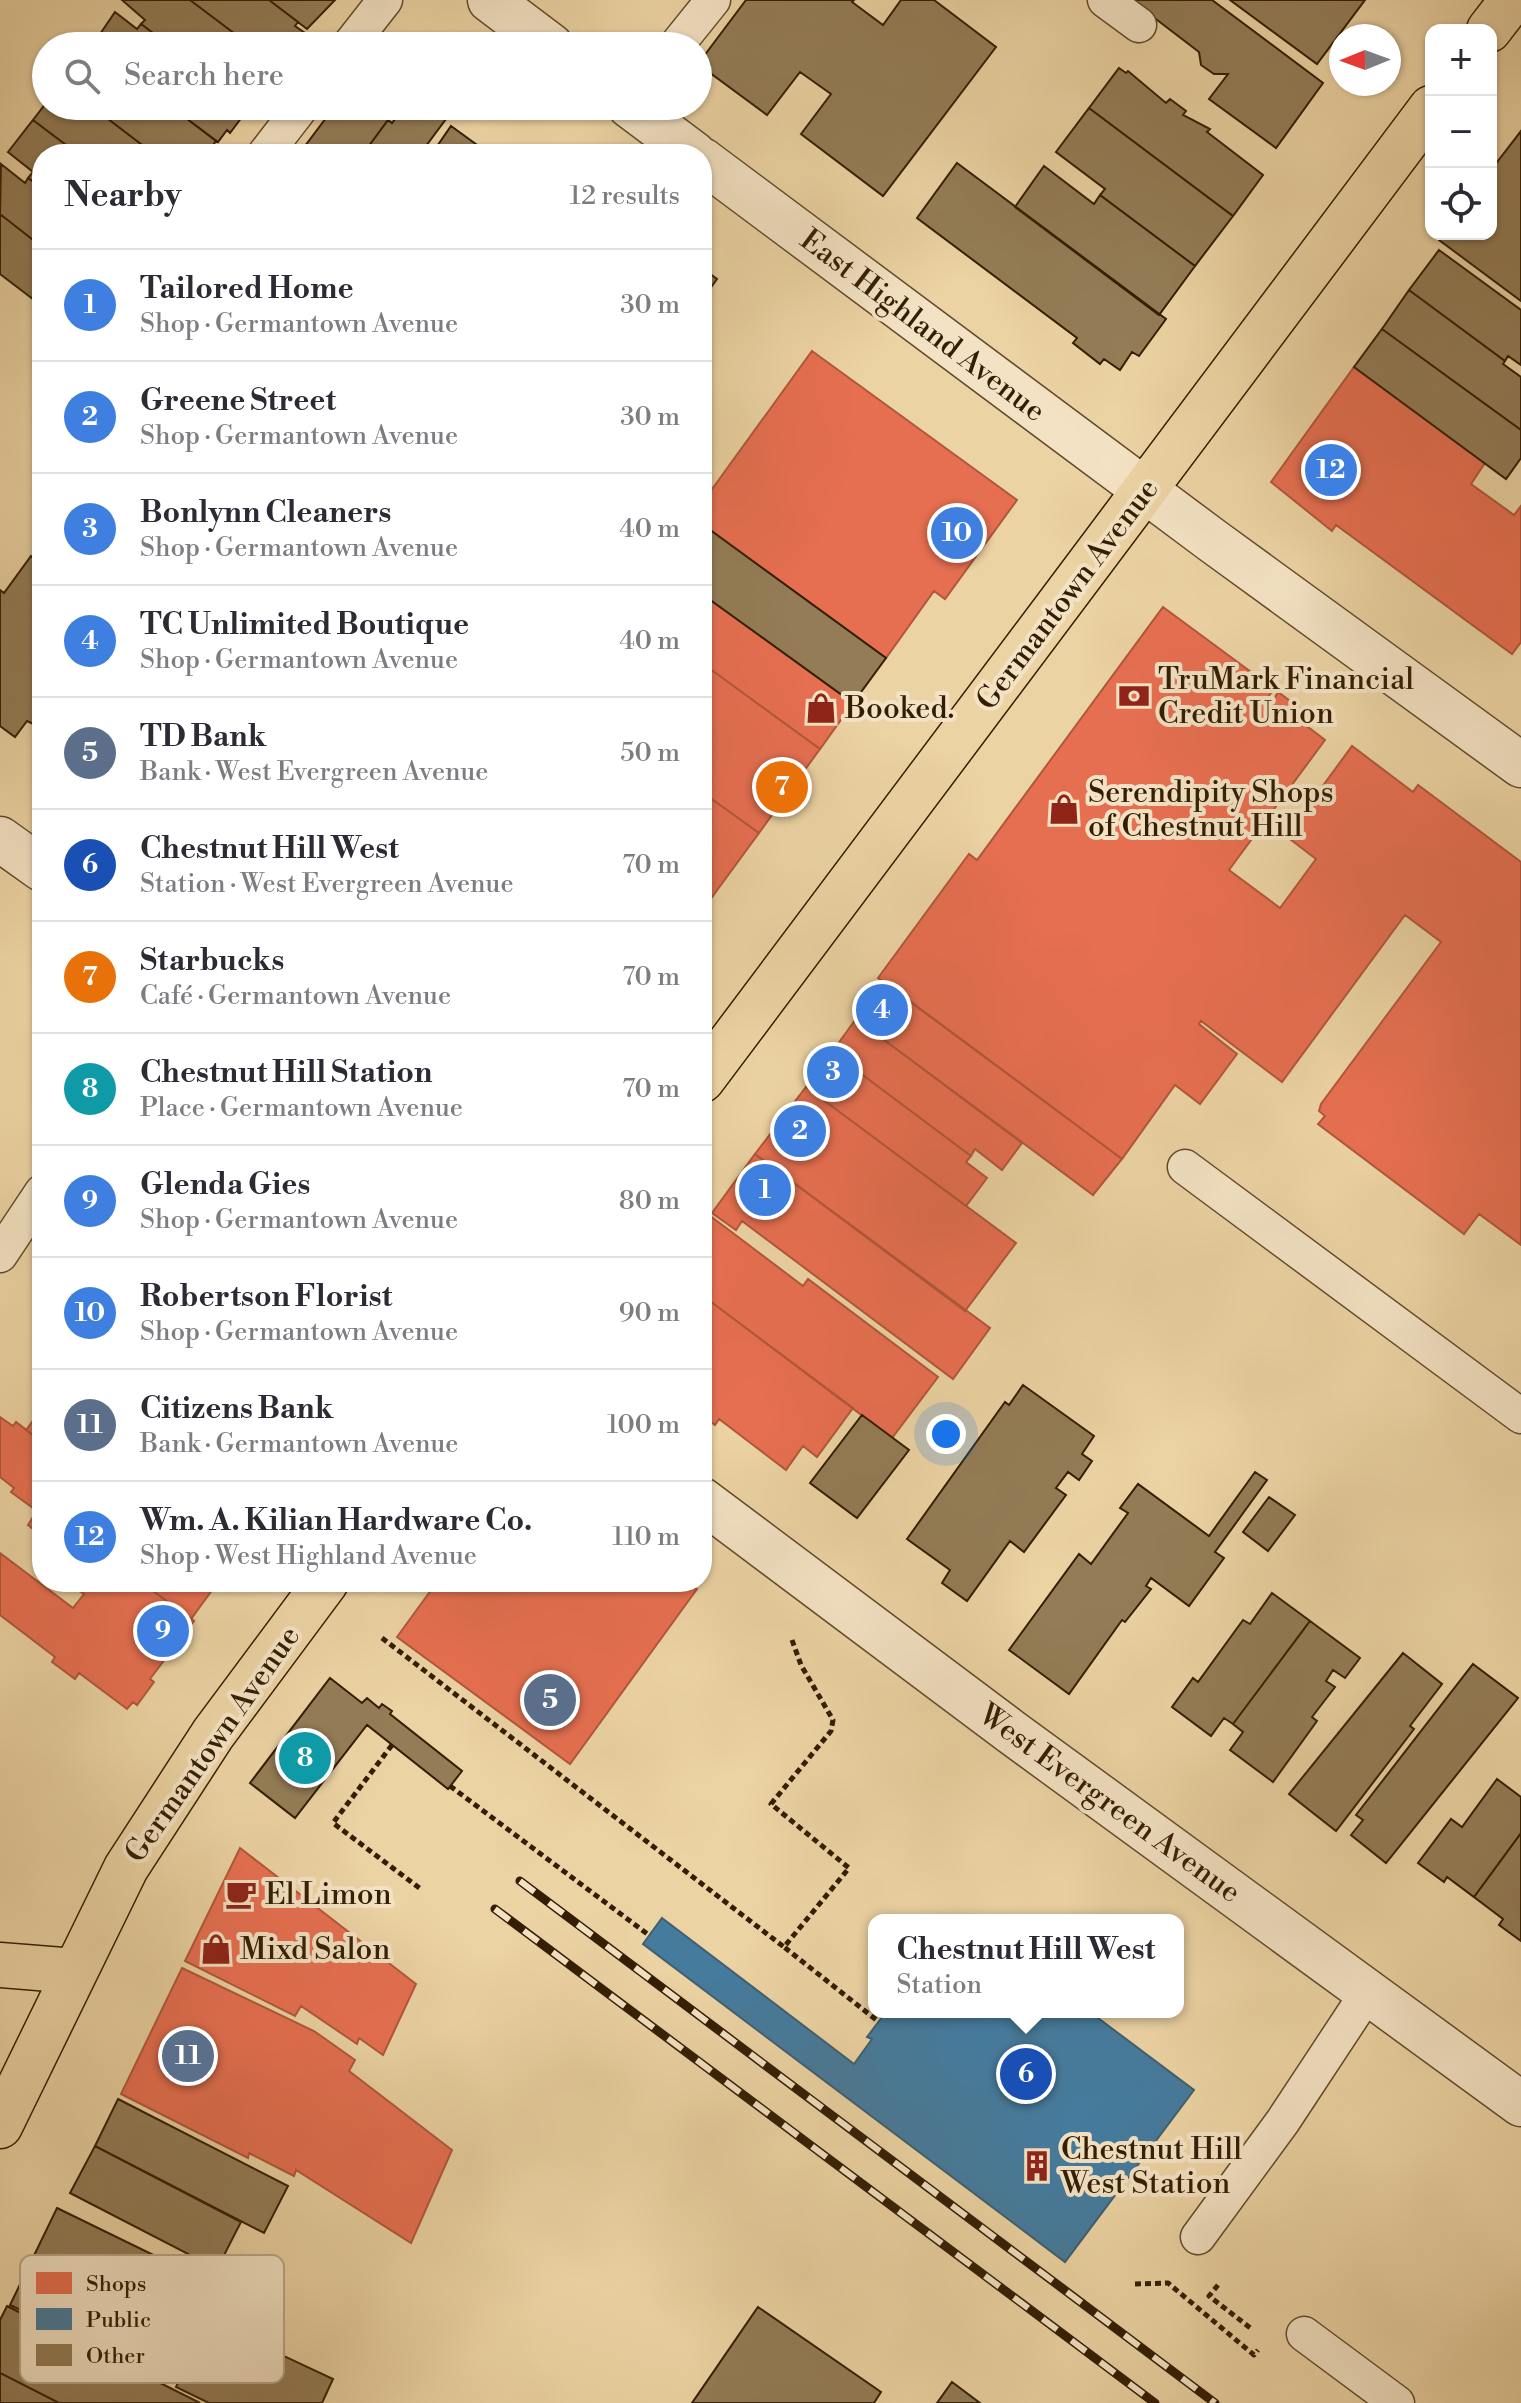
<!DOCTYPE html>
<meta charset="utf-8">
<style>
:root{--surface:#fff;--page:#f2f2f3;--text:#2b2b33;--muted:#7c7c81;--line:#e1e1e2;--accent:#7c3aed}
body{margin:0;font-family:"Libre Bodoni",serif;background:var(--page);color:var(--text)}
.controls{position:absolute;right:24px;top:24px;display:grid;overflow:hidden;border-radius:16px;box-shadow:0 2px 6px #0004}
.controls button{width:72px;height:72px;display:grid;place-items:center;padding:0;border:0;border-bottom:2px solid var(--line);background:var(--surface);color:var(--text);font:40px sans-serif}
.compass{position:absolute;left:1329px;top:24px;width:72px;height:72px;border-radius:50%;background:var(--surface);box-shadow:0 2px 6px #0004;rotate:269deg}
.you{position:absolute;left:946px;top:1434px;width:28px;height:28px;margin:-20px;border:6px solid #fff;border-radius:50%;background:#1a73e8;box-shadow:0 0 0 12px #1a73e833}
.badge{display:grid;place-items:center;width:52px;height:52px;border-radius:50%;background:var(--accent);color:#fff;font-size:26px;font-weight:700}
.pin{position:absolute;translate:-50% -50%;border:4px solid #fff;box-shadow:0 2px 8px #0006}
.popup{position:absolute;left:868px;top:1914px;width:316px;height:104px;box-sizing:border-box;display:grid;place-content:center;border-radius:16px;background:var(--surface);filter:drop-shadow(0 2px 6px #0005);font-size:26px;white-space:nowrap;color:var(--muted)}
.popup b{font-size:30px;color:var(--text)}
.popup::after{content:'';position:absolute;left:50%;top:100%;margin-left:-16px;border:16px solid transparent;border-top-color:var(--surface)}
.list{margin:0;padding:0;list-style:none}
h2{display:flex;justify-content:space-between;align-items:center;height:104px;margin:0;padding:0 32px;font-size:34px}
h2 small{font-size:26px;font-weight:400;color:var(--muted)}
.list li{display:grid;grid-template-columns:52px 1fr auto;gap:24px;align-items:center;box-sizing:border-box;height:112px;padding:0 32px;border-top:2px solid var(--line)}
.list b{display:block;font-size:30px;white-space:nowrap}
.list p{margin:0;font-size:26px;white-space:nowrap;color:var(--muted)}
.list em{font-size:26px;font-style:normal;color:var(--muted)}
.icon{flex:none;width:44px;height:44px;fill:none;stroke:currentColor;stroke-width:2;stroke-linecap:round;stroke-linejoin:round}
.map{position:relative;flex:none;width:1521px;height:2403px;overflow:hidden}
.search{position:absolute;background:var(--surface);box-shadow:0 2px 6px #0004;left:32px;top:32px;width:680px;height:88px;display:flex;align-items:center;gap:20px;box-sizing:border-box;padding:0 28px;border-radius:44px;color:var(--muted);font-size:30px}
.panel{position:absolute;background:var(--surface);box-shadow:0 2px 6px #0004;left:32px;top:144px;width:680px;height:1448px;border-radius:32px}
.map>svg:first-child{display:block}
.shops{fill:#e76f51;stroke:#b1573a;stroke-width:2}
.public{fill:#457b9d;stroke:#405f6f;stroke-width:2}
.building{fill:#937c56;stroke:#331e03;stroke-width:2}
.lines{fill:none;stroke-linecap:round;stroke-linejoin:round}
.lane-casing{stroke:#614b2b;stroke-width:37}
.street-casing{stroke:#614b2b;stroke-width:47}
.primary-casing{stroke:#331e03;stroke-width:47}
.path{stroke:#331e03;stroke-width:5;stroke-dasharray:6 4;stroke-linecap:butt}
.lane{stroke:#f3e2c3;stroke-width:34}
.street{stroke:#f3e2c3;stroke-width:44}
.primary{stroke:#ecd3a3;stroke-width:44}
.rail-casing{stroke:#331e03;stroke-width:9}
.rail{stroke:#f3e2c3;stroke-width:6;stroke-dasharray:18;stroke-linecap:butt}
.labels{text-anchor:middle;stroke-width:8;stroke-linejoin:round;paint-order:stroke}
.street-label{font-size:30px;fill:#331e03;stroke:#f3e2c3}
.poi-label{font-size:30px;fill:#331e03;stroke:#f3e2c3;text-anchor:start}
.key{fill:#f3e2c3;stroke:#b9a789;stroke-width:2}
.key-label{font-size:22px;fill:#331e03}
</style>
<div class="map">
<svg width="1521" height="2403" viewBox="0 0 1521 2403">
<rect width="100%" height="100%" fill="#ecd3a3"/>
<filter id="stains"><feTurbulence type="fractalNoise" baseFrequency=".0025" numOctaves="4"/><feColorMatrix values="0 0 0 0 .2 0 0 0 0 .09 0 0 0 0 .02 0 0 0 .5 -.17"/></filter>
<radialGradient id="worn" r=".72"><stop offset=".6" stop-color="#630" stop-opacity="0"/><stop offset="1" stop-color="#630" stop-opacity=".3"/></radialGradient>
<path class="shops" d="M812 351 1017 500 945 599 934 591 886 658 702 524V503Z
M1354 367 1485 463 1471 484 1514 515 1521 506V642L1512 654 1336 525 1332 531 1271 482Z
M702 594 853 703 820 749 702 663Z
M1163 607 1274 689 1268 697 1273 701 1278 692 1301 709 1295 717 1325 740 1229 870 1280 908 1316 859 1286 836 1352 746 1413 792 1418 785 1521 862V1245L1479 1214 1464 1234 1318 1124 1325 1116 1319 1111 1321 1104 1441 942 1405 915 1282 1082 1201 1021 1199 1024 1237 1054 1200 1104 1175 1085 1122 1159 878 978 969 854 977 860Z
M702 663 820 749 759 833 702 792Z
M702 792 759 833 707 904 702 901Z
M883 981 1122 1159 1093 1195 856 1019Z
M856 1019 1022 1143 1002 1170 975 1149 971 1156 832 1052Z
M832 1052 971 1156 966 1162 987 1178 966 1206 806 1087Z
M806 1087 1016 1243 965 1311 755 1154Z
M755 1154 990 1328 953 1379 742 1221 736 1230 712 1213Z
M709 1215 803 1286 808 1279 938 1377 892 1438 702 1295V1216L706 1219Z
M702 1295 853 1408 817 1457 803 1446 786 1470 719 1419 715 1425 702 1415Z
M42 1409V1442L26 1430Z
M0 1417 13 1426 16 1422 42 1442V1536L28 1525 37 1511 11 1492 14 1488 0 1477Z
M0 1553 73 1608 84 1594 78 1590 84 1582H141L194 1621 150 1679 154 1682 137 1705 133 1702 127 1709 79 1673 75 1679 52 1662 55 1657 0 1615Z
M141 1582H218L191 1619Z
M437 1582H687L697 1589 570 1764 397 1637Z
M240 1848 416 1984 383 2055 359 2038 357 2044 301 2006 295 2016 185 1961Z
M182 1968 314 2031 355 2060 349 2071 452 2150 411 2243 296 2170 294 2176 249 2153 248 2158 121 2094Z"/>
<path class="public" d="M662 1918 854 2064 872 2039 867 2037 886 2012H1090L1194 2090 1065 2262 643 1944Z"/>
<path class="building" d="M122 0H190L251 46H170L141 24 145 20Z
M190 0H269L298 22 295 26 305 33 295 46H251Z
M269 0H335L307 29Z
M746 0H854L852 2 883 25 901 0H934L996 47 883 196 801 134 831 94 800 72 767 115 698 64Z
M1131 0H1212L1323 83 1276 148 1209 99 1228 74H1214L1201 65 1199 52Z
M1230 0H1365L1317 64Z
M115 12 137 29 141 24 170 46H92Z
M1119 68 1126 73 1128 71 1166 103 1170 99 1186 111 1183 115 1210 129 1207 132 1263 175 1233 216 1089 108Z
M46 103V106H91L154 154H78L33 120Z
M91 106H170L216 141 209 151 212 154H154Z
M170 106H244L248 109 230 133 227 130 218 142Z
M335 106H390L383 116 388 120 363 154H299Z
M405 106H428L446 119 420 154H363L388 120 392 123Z
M1089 108 1233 216 1195 266 1100 195 1105 189 1056 152Z
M33 120 78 154H42V188L28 178 33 172 8 152Z
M451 126 484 150 481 154H420L426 146 433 152Z
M1521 131V301L1439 240 1443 234H1491V170Z
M957 163 1166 319 1139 356 1132 352 1120 370 1104 359 1100 364 1073 343 1077 338 917 218Z
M1 164 25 183 28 178 42 188V247L0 214Z
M1044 166 1094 204 1100 195 1195 266 1159 315 1015 207Z
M0 214 42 247V306L0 274Z
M1439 250 1521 310V365L1508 356 1505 361 1409 290Z
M702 268 717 279 702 300Z
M1409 290 1505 361 1503 364 1521 377V430L1382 329Z
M1382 329 1521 430V458L1506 479 1354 367Z
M702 524 886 658 853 703 702 594Z
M31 556 39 562 42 558V728L27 721 15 737 0 726V590L4 593Z
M1023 1385 1094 1436 1082 1454 1092 1461 1079 1480 1068 1472 1056 1488 1066 1495 1024 1552 1010 1541 967 1601 942 1583 950 1570 907 1539 1005 1402 1009 1405Z
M862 1415 909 1450 857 1518 810 1483Z
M1255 1472 1267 1480 1215 1552 1224 1558 1189 1606 1151 1578 1146 1586 1151 1589 1125 1622 1122 1620 1069 1694 1009 1650 1079 1554 1091 1564 1128 1513 1120 1508 1138 1484 1209 1536Z
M1269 1497 1295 1515 1268 1551 1243 1532Z
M1272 1593 1310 1621 1233 1724 1224 1718 1211 1736 1172 1707 1193 1678 1198 1682 1243 1620 1250 1624Z
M1310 1621 1360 1658 1345 1678 1333 1670 1326 1681 1335 1687 1312 1717 1317 1721 1273 1782 1230 1750 1243 1732 1233 1724Z
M1403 1653 1442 1684 1410 1726 1414 1729 1336 1831 1289 1794Z
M1473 1664 1518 1698 1386 1863 1351 1835 1363 1820 1356 1815Z
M330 1678 362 1703 367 1698 379 1708 382 1704 392 1711 390 1714 462 1771 448 1789 367 1725 295 1818 250 1783Z
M1497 1779 1521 1797V1833L1474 1897 1447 1877 1444 1882 1418 1863 1451 1819 1462 1827Z
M1521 1833V1941L1499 1925 1503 1919 1474 1897Z
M118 2099 288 2186 264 2233 95 2146Z
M95 2146 241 2222 217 2269 70 2193Z
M57 2208 217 2286 172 2382 10 2305Z
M7 2306 200 2403H59L0 2373V2320Z
M758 2307 881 2392 874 2403H692Z
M207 2320 333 2379 322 2403H209L176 2387Z
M0 2373 59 2403H0Z
M952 2382 980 2403H937Z"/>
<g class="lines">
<defs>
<path id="lane" d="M1105 0 1139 25
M349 46 385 0
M676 46 713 0
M265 154 302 106
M1185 1167 1521 1416
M0 1255 42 1192
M1198 2237 1283 2121 1368 1992
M1304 2334 1397 2403"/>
<path id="street" d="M490 0 551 46
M630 106 694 154
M702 160 1213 541 1521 765
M0 839 42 869
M702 1500 1010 1731 1521 2104"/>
<path id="primary" d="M1489 30 1512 0
M702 1080 1431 108
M0 1965 75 1971
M0 2126 126 1868 213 1734 326 1582"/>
</defs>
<use href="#lane" class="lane-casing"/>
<use href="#street" class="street-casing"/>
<use href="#primary" class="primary-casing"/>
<path class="path" d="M382 1638 784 1947
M792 1640 801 1665 833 1720 831 1731 771 1804 849 1868 784 1947 879 2022
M392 1745 333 1823 422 1890
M450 1786 650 1936
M1135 2284 1168 2283 1254 2355 1258 2350
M1218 2285 1209 2296 1253 2330"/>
<use href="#lane" class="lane"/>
<use href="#street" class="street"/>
<use href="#primary" class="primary"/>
<defs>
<path id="rail" d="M520 1881 1215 2403
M495 1909 1155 2403"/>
</defs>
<use href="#rail" class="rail-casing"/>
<use href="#rail" class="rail"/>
</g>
<defs>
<symbol id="bank-bare" viewBox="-9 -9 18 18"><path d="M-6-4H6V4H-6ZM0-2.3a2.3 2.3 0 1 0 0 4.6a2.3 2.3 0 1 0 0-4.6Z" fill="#8f2418" stroke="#f3e2c3" stroke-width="2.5" paint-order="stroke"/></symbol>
<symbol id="shop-bare" viewBox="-9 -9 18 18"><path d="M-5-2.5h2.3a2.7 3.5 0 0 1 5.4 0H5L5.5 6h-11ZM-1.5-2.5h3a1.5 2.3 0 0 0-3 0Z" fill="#8f2418" stroke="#f3e2c3" stroke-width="2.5" paint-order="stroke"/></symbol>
<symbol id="cafe-bare" viewBox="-9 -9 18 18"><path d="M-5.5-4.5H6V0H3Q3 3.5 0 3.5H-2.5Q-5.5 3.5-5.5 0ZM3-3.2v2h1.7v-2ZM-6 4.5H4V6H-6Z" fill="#8f2418" stroke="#f3e2c3" stroke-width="2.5" paint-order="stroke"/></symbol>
<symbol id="building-bare" viewBox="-9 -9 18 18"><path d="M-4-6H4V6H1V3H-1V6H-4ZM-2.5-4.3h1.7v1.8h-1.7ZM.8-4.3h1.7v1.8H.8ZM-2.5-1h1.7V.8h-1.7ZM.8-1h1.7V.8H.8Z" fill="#8f2418" stroke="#f3e2c3" stroke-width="2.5" paint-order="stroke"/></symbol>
</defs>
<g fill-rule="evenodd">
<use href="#bank-bare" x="1112" y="674" width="44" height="44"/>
<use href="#shop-bare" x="799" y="686" width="44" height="44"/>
<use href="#shop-bare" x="1042" y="787" width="44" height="44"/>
<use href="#cafe-bare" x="219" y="1872" width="44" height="44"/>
<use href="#shop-bare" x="194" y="1927" width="44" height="44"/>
<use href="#building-bare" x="1015" y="2144" width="44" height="44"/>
</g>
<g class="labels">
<g class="street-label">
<text transform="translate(923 325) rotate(37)" y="10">East Highland Avenue</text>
<text transform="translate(1067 594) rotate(-53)" y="10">Germantown Avenue</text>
<text transform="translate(212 1744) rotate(-55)" y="10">Germantown Avenue</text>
<text transform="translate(1110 1803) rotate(36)" y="10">West Evergreen Avenue</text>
</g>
<g class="poi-label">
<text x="1158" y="689">TruMark Financial<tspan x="1158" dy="34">Credit Union</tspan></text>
<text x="845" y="718">Booked.</text>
<text x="1088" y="802">Serendipity Shops<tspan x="1088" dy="34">of Chestnut Hill</tspan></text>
<text x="265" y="1904">El Limon</text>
<text x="240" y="1959">Mixd Salon</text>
<text x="1061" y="2159">Chestnut Hill<tspan x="1061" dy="34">West Station</tspan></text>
</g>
</g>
<rect x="20" y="2255" width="264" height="128" rx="12" class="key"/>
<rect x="36" y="2272" width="36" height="22" fill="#e76f51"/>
<rect x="36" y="2308" width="36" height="22" fill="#457b9d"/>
<rect x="36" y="2344" width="36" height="22" fill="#937c56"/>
<g class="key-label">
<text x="86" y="2291">Shops</text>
<text x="86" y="2327">Public</text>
<text x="86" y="2363">Other</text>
</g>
<rect width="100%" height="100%" filter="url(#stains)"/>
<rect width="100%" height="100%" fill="url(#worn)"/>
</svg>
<div class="controls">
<button>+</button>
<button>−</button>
<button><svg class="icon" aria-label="locate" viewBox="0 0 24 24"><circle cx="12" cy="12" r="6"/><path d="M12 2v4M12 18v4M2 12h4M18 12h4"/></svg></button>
</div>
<svg class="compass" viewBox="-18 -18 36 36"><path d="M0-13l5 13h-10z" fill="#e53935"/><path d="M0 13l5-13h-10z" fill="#7c7c81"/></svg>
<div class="you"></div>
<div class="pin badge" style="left:765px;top:1190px;background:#3f7fe0">1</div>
<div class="pin badge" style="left:800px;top:1131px;background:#3f7fe0">2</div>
<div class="pin badge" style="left:833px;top:1072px;background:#3f7fe0">3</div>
<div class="pin badge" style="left:882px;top:1010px;background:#3f7fe0">4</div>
<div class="pin badge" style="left:550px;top:1700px;background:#5c6f8a">5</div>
<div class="pin badge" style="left:1026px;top:2074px;background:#1a4fb4">6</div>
<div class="popup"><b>Chestnut Hill West</b>Station</div>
<div class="pin badge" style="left:782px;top:787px;background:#e8710a">7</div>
<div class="pin badge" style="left:305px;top:1758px;background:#0f9aa8">8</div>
<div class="pin badge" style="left:163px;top:1631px;background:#3f7fe0">9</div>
<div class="pin badge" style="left:957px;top:533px;background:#3f7fe0">10</div>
<div class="pin badge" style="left:188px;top:2056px;background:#5c6f8a">11</div>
<div class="pin badge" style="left:1331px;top:470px;background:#3f7fe0">12</div>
<div class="search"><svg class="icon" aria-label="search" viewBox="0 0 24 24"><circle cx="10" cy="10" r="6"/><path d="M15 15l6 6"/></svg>Search here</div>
<section class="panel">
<h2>Nearby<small>12 results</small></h2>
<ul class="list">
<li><span class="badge" style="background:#3f7fe0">1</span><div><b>Tailored Home</b><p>Shop · Germantown Avenue</p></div><em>30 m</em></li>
<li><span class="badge" style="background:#3f7fe0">2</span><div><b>Greene Street</b><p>Shop · Germantown Avenue</p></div><em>30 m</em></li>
<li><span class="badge" style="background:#3f7fe0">3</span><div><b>Bonlynn Cleaners</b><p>Shop · Germantown Avenue</p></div><em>40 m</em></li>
<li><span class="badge" style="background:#3f7fe0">4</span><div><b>TC Unlimited Boutique</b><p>Shop · Germantown Avenue</p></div><em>40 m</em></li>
<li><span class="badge" style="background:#5c6f8a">5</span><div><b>TD Bank</b><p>Bank · West Evergreen Avenue</p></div><em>50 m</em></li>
<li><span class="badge" style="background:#1a4fb4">6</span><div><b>Chestnut Hill West</b><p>Station · West Evergreen Avenue</p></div><em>70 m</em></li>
<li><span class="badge" style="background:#e8710a">7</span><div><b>Starbucks</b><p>Café · Germantown Avenue</p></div><em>70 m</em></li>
<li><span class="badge" style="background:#0f9aa8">8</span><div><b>Chestnut Hill Station</b><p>Place · Germantown Avenue</p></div><em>70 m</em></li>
<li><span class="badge" style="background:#3f7fe0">9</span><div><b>Glenda Gies</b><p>Shop · Germantown Avenue</p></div><em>80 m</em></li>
<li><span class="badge" style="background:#3f7fe0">10</span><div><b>Robertson Florist</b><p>Shop · Germantown Avenue</p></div><em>90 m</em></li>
<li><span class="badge" style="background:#5c6f8a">11</span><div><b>Citizens Bank</b><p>Bank · Germantown Avenue</p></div><em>100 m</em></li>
<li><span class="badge" style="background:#3f7fe0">12</span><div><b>Wm. A. Kilian Hardware Co.</b><p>Shop · West Highland Avenue</p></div><em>110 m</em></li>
</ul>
</section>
</div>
